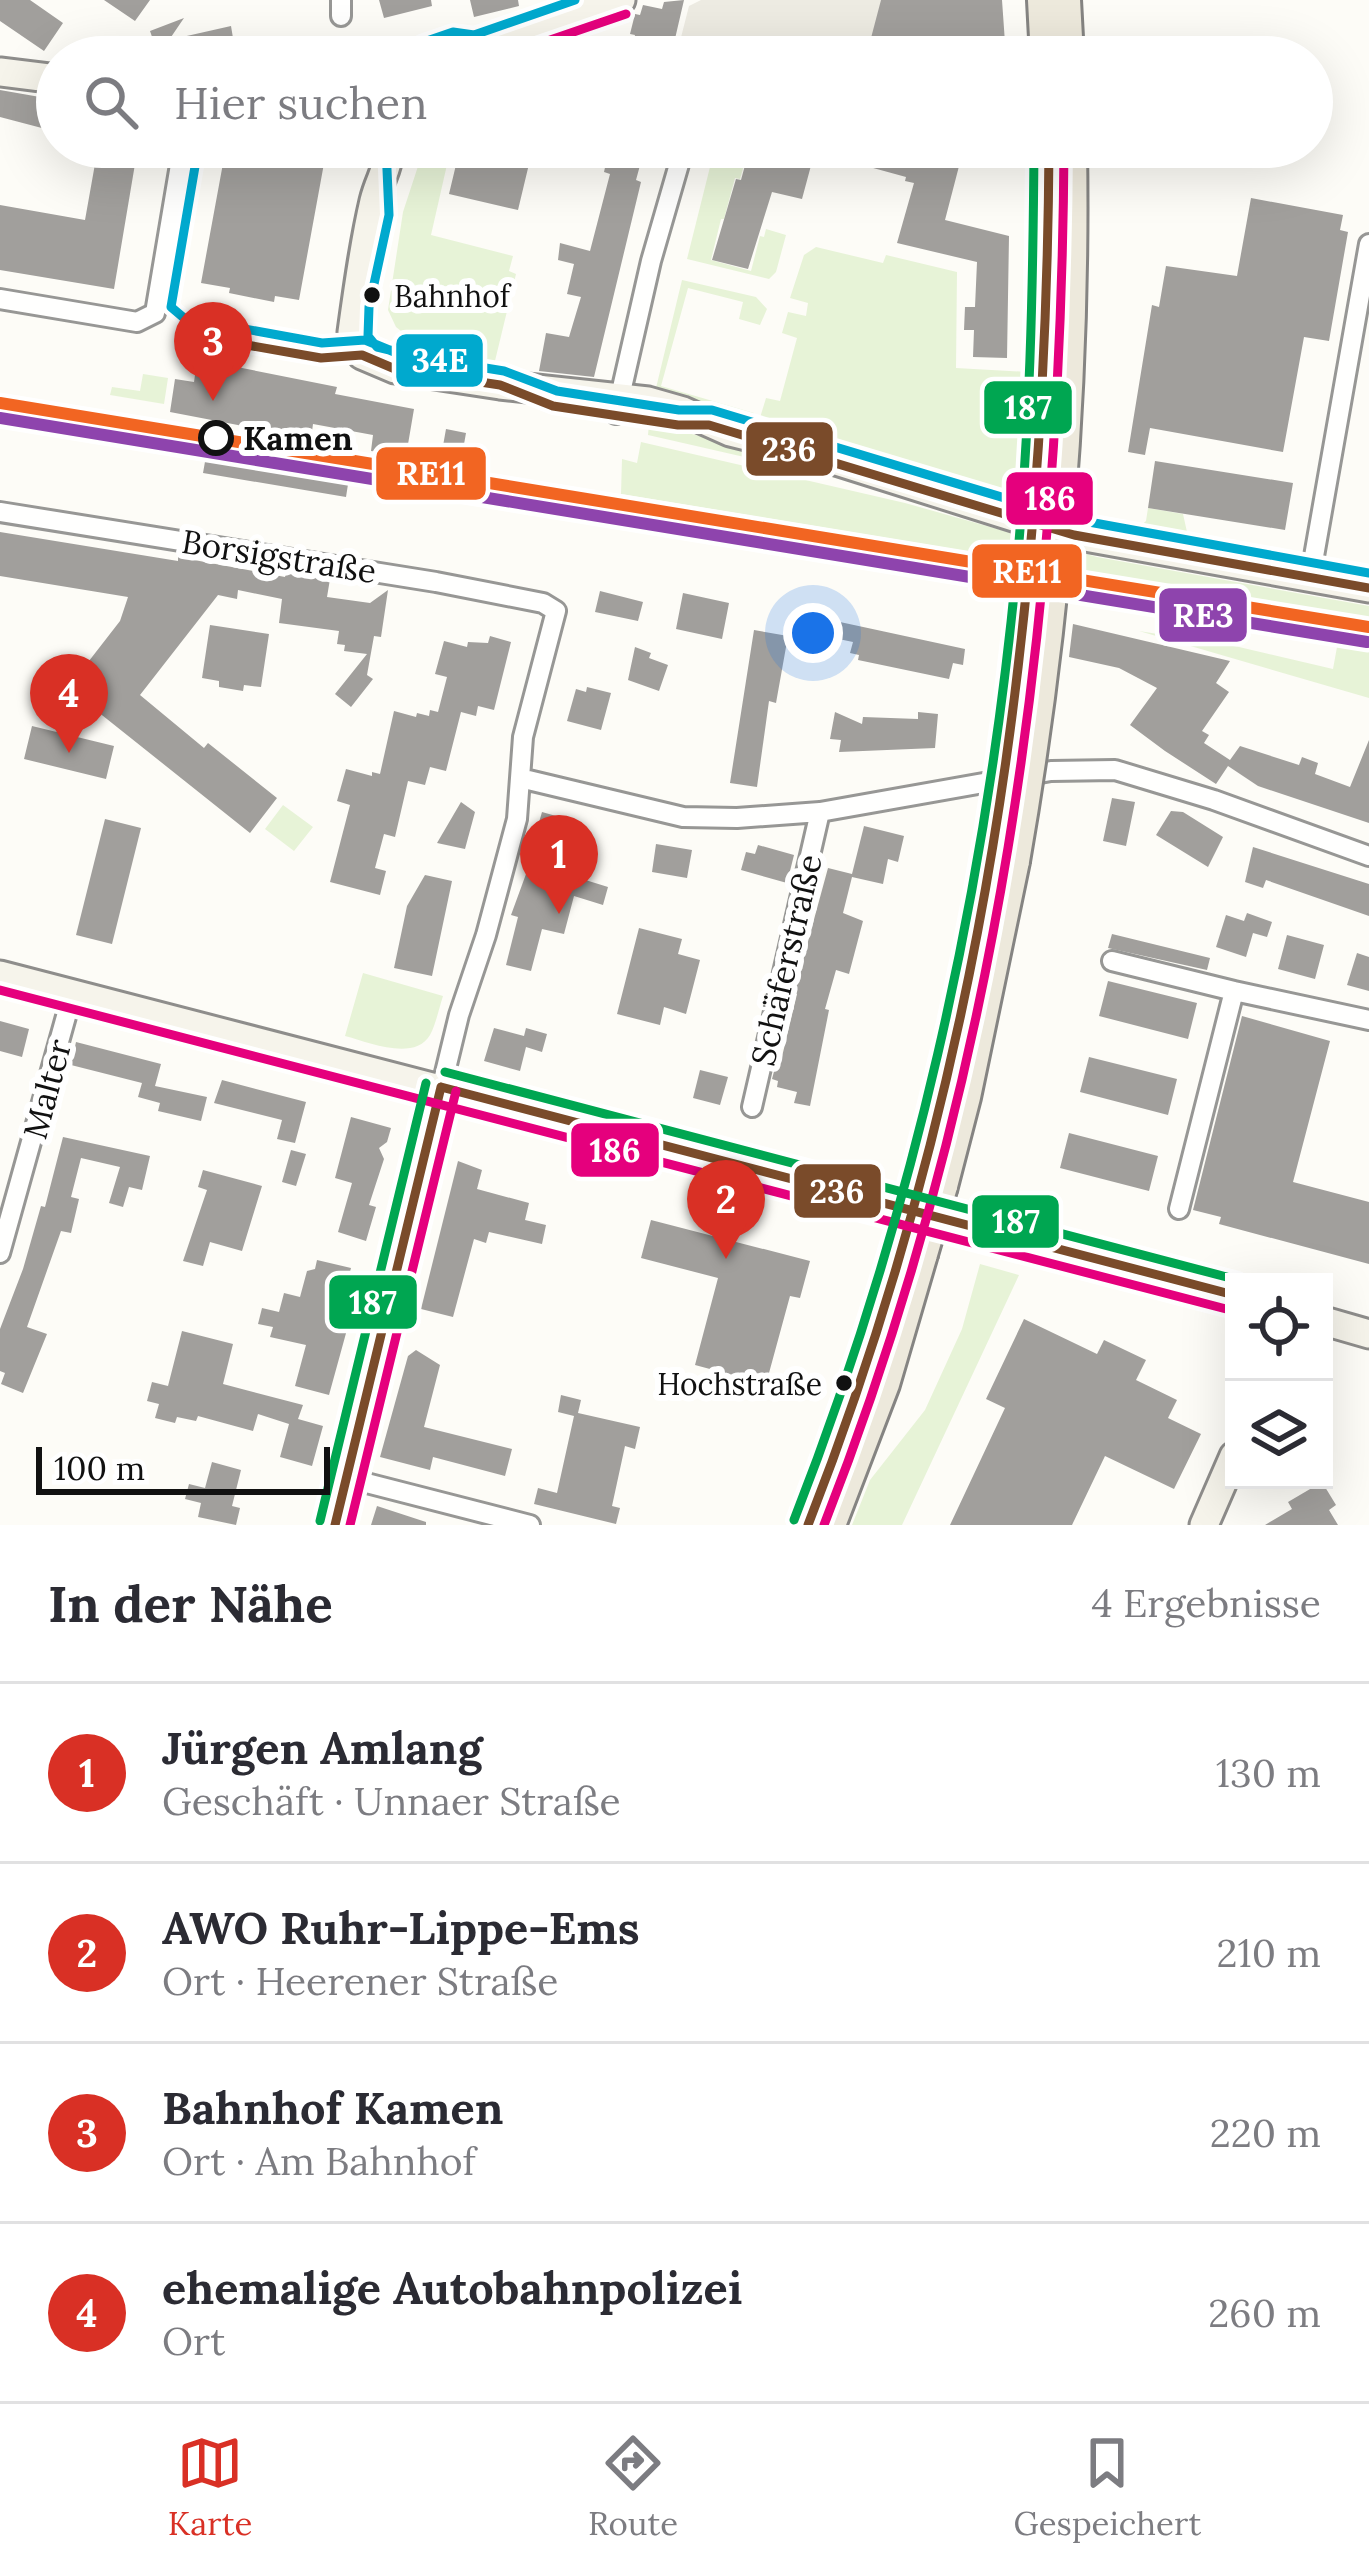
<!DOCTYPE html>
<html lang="de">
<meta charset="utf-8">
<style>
:root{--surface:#fff;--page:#f7f7f7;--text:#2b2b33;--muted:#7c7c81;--line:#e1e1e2;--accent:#d93025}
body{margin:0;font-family:Lora,serif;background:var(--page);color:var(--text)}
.controls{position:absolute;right:36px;bottom:36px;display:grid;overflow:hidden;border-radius:0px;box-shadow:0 12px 48px #0002}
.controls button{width:108px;height:108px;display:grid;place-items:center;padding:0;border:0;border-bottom:3px solid var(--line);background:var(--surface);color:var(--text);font:60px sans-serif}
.scale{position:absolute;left:36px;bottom:30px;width:294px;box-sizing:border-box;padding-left:12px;border:6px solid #111;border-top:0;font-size:33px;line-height:42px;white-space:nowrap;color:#111;-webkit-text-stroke:9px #fff;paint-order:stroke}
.you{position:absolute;left:813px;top:633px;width:42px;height:42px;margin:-30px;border:9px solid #fff;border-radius:50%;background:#1a73e8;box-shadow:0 0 0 18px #1a73e833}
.badge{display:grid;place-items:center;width:78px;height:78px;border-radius:50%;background:var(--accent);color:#fff;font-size:39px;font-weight:700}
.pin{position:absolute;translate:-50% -99px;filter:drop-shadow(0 3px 6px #0008)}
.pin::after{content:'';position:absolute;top:63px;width:42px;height:36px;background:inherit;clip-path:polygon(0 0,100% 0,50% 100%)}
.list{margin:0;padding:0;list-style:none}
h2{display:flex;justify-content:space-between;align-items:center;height:156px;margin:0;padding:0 48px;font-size:51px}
h2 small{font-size:39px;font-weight:400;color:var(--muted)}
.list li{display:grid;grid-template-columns:78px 1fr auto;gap:36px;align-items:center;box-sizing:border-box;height:180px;padding:0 48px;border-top:3px solid var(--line)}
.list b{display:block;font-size:45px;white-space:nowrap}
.list p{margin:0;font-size:39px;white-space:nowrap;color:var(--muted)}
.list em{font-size:39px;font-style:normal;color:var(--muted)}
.icon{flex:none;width:66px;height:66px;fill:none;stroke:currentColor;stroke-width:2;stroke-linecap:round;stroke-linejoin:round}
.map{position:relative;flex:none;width:1369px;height:1525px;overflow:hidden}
.search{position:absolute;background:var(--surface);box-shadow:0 12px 48px #0002;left:36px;right:36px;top:36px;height:132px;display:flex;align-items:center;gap:30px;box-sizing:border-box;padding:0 42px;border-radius:66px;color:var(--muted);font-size:45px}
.sheet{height:876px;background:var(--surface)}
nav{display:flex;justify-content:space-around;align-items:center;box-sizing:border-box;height:168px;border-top:3px solid var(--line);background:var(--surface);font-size:33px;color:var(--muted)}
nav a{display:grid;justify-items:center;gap:6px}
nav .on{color:var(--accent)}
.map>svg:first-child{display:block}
.green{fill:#e7f3d7}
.plaza{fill:#edebe2}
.building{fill:#a19f9c}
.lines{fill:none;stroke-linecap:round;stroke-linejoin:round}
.street-casing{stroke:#979795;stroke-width:24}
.secondary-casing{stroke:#8e8d8b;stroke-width:33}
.primary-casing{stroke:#858482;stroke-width:36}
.street{stroke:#fffffe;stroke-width:18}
.secondary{stroke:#f6f4eb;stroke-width:27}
.primary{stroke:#ede9dc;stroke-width:30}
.primary-bridge-casing{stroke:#858482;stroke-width:36;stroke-linecap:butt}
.primary-bridge{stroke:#ede9dc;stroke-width:30}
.bus-1-casing{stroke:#fff;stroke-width:18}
.bus-2-casing{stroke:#fff;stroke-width:18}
.bus-3-casing{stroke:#fff;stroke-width:18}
.bus-4-casing{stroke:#fff;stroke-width:18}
.bus-1{stroke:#7a4b2a;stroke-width:9}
.bus-2{stroke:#e5007d;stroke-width:9}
.bus-3{stroke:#00a651;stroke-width:9}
.bus-4{stroke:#00a9ce;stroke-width:9}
.rail-1-casing{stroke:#fff;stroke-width:21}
.rail-2-casing{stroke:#fff;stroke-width:21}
.rail-1{stroke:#f26522;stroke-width:12}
.rail-2{stroke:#8e44ad;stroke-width:12}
.bus-dot{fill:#111;stroke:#fff;stroke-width:4.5}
.stop-dot{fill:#fff;stroke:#111;stroke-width:6}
.labels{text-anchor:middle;stroke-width:12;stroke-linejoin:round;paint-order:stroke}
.bus-label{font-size:30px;fill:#111;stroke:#fff;text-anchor:start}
.stop-label{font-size:33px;font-weight:bold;fill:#111;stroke:#fff;text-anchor:start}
.street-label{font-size:33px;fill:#111;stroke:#fff}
.line-badge{stroke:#fff;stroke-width:4.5}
.badge-label{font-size:33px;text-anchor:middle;font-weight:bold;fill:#fff}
</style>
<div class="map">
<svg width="1369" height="1525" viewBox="0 0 1369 1525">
<rect width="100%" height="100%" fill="#fdfcf7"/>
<path class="green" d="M451 147 431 235 513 256 509 271 516 274 494 365 416 343 396 327 388 310 403 212 424 148Z
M715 147H749L740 179 735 178 724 219H721L711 260 751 271 760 236 764 237 766 229 786 235 776 272 769 279 687 259Z
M816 247 883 263 886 255 957 272 956 368 1029 372 1021 496 759 421 766 398 780 401 797 338 782 333 788 312 806 316 808 303 790 298 804 255Z
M682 280 756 297 767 309 760 325 739 319 743 302 688 288 661 386 754 413 752 420 656 388Z
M143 374 168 378 164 404 110 395 112 387 140 391Z
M649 424 794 458 910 495 648 435Z
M641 442 905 503 1097 557 1369 606V618L621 494 622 459 637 463Z
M1148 508 1183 514 1189 541 1136 530 1146 521Z
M1139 631 1239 647 1333 669 1337 647 1369 652V698Z
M283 805 313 827 294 851 265 829Z
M363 973 443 996C439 1008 436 1024 430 1035 414 1062 368 1042 345 1036Z
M980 1264 1019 1275 902 1525H852L870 1480 925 1410 962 1329Z"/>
<path class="plaza" d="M701 0H881L873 47 856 50 853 57H676L689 6Z"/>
<path class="building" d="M0 0H30L63 23 44 51 0 21Z
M104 0H150L135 21Z
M379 0H431L432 6 384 18Z
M470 0H518L519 6 474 17Z
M684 0 671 56 654 52 653 57H636L639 46 633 44 635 35 630 34 635 14 640 15 643 5 662 9 664 2Z
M881 0H1002L1006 57H866Z
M184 18 169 40 231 26 233 38H247L251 57H159L150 31Z
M0 90 57 100V132L0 117Z
M98 147H133L130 163 135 164 114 289 0 270V205L85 220Z
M226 147H327L299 300 275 296 274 302 229 293 230 288 201 283Z
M603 147H645L636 180 641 182 594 377 539 371 546 333 569 337 581 297 567 294 574 264 558 260 560 243 590 251 610 174 604 172 606 163 600 161Z
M750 147H816L802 199 772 192 748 269 712 260 736 179 741 180Z
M847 147H964L945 220 1009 236 1007 358 973 357 974 330H964L965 307H975L977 262 897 243 914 183 905 181 906 177 844 160Z
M1098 147H1149L1159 150 1155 167 1098 152Z
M460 148 484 153 496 148 506 159 529 164 518 210 449 194Z
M1251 198 1343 215 1340 230 1348 232 1329 341 1304 337 1283 452 1150 428 1145 455 1128 452 1152 305 1159 307 1166 266 1237 276Z
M222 364 337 387 335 394 414 409 406 456 371 451 373 435 313 424 311 439 170 412 175 379 194 382 196 368 214 371Z
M446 429 466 433 461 461 441 457Z
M206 456 349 478 346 497 203 473Z
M1155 461 1293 483 1285 530 1148 508Z
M0 532 178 561V557L285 577 286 573 330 579 327 597 370 603 388 590 381 637 374 636 367 675 373 679 351 707 335 694 367 654 344 651 345 645 337 644 339 631 279 623 282 599 238 590 237 599 218 595 140 695 204 748 208 743 277 798 250 833 68 688 120 621 128 597 0 576Z
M600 591 643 602 638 621 595 612Z
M683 593 729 603 722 639 676 629Z
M803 614 965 649 963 665 953 663 949 679 858 660 859 655 850 653 853 642 800 631Z
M1073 624 1230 661 1216 683 1229 692 1202 731 1209 735 1204 743 1230 760 1240 746 1299 765 1302 757 1318 763 1315 774 1350 787 1369 740V823L1258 786 1228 766 1216 784 1165 751 1130 725 1157 688 1119 668 1069 657Z
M210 625 269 634 261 687 244 685 243 691 219 687V681L202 678Z
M754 630 788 636 776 703 769 701 757 787 730 783Z
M490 636 511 642 494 710 478 706 476 716 461 712 446 771 430 767 425 785 408 781 395 837 384 834 375 868 386 871 380 895 330 882 350 805 337 801 346 769 372 776V772L380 774 394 711 416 717 417 713 429 716 430 710 438 712 447 677 435 674 444 641 467 647 468 642 488 643Z
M635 647 651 653 649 658 668 665 659 691 628 680Z
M587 687 611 693 601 730 567 721 576 689 586 692Z
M835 712 862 724 863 717 918 719V712L938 714 935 748 839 752 841 740 830 739Z
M32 726 114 746 106 779 24 759Z
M1112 798 1135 802 1126 846 1103 841Z
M461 802 475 812 465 849 437 843Z
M1171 811 1183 812 1223 837 1208 867 1156 835Z
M542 812 570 820 568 826 576 829 574 836 589 840 579 878 608 887 603 905 574 896 564 934 542 929 531 971 506 965 518 917 511 915 537 844 533 843Z
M105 819 141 828 112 944 76 935Z
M864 826 904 836 898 862 888 859 883 884 852 877 843 913 863 921 849 974 836 970 825 1009 829 1010 810 1106 794 1103 797 1092 777 1087 778 1081 772 1079 776 1064 780 1065 797 994 794 993 828 868 852 874Z
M656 844 692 850 687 878 652 872Z
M758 845 794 855 787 883 741 870 746 852 755 854Z
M1253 847 1369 884V916L1266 880 1263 888 1245 882Z
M425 875 452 881 432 976 394 968 407 906Z
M1247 913 1272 922 1267 937 1253 933 1246 957 1216 947 1226 915 1244 921Z
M639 928 682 939 678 954 700 960 686 1014 664 1007 660 1025 617 1014Z
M1112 934 1210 958 1207 970 1108 948Z
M1287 935 1324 945 1315 979 1278 969Z
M1357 953 1369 957V991L1347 985Z
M1108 981 1197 1003 1188 1039 1099 1016Z
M1242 1016 1330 1041 1293 1182 1369 1202V1264L1219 1224 1221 1217 1193 1210Z
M0 1021 29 1029 22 1057 0 1051Z
M494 1028 524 1036 526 1028 547 1034 542 1052 526 1047 520 1071 484 1061Z
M76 1042 161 1064 155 1086 207 1097 201 1121 158 1111 160 1103 138 1097 142 1083 71 1065Z
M1089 1057 1177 1079 1168 1115 1080 1092Z
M700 1070 728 1077 720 1105 693 1098Z
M222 1080 306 1102 295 1143 277 1139 282 1120 214 1103Z
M351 1117 391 1128 387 1142 379 1148 384 1159 369 1205 376 1207 366 1241 338 1232 352 1183 335 1178Z
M1069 1133 1158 1156 1149 1191 1060 1168Z
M63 1137 150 1156 142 1190 129 1187 123 1207 109 1203 120 1167 81 1158 71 1197 79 1199 71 1233 61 1231 27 1327 47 1334 23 1393 1 1384 5 1373 0 1371V1329L23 1269 41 1206 45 1207Z
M291 1150 306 1154 296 1186 282 1182Z
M458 1161 482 1170 477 1189 529 1203 525 1220 546 1225 542 1244 489 1232 486 1243 474 1239 453 1317 421 1309Z
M203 1170 262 1186 242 1251 210 1242 203 1266 183 1261 207 1190 198 1187Z
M651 1220 810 1261 800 1298 790 1296 766 1384 695 1365 718 1278 641 1258Z
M317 1260 351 1268 347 1283 359 1286 329 1395 295 1386 306 1345 270 1337 273 1327 258 1324 262 1308 279 1312 284 1293 300 1297 307 1271 315 1269Z
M1024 1319 1097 1354 1104 1340 1146 1360 1136 1380 1177 1400 1168 1418 1201 1434 1174 1489 1105 1456 1072 1525H950L1005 1408 986 1399Z
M182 1331 233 1344 223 1384 303 1405 298 1419 323 1426 312 1466 280 1457 289 1424 258 1414 253 1431 198 1416 196 1421 177 1417 175 1423 155 1418 159 1404 147 1401 152 1382 168 1386Z
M416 1350 440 1365 424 1427 512 1449 505 1476 433 1457 430 1470 380 1457 408 1356Z
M561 1395 581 1400 578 1413 640 1427 635 1449 625 1446 612 1506 620 1508 616 1524 534 1504 538 1488 557 1493 574 1416 558 1412Z
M212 1462 241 1470 232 1506 240 1508 236 1525 198 1517 201 1503 185 1499 189 1484 205 1488Z
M1322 1482 1336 1505 1329 1510 1338 1525H1265L1292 1509 1288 1502Z
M377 1506 426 1522V1525H371Z"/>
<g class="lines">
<defs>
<path id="street" d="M341 0V16
M0 299 137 322 155 313 183 147
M616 414 651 261 684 147
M0 512 436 582 543 603 556 611 523 737 517 819 486 935 459 1015 335 1525
M1310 579 1369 244
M520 778 683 817 737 818 820 812 1051 771 1115 770 1214 800 1369 856
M1112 961 1234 991
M752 1107 820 812
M1179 1209 1234 991 1369 1020
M0 1253 72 995
M347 1478 530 1525"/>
<path id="secondary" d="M372 57H384
M426 57 455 47 475 50
M468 57 501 40 621 0
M0 72 57 79
M390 147C388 170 379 180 374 201 364 244 358 288 352 332L362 355 395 369 500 385 648 401 683 411 730 432 795 448 1023 520
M1074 535 1369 588
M0 975 1234 1295
M1324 1321 1369 1334
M1204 1525 1234 1456"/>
<path id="primary" d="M1043 0 1046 57
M1065 0 1068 57
M921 1180 980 928
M942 1186 965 1097 1014 861
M808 1525 857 1391 901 1248
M830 1525 884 1384 922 1254"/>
</defs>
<use href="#street" class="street-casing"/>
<use href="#secondary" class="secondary-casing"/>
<use href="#primary" class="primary-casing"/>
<use href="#street" class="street"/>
<use href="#secondary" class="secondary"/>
<use href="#primary" class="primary"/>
<defs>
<path id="primary-bridge" d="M999 828 1032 592 1044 449 1049 147
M1014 861C1055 625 1075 388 1071 147
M901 1248 921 1180
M922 1254 942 1186"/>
</defs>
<use href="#primary-bridge" class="primary-bridge-casing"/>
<use href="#primary-bridge" class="primary-bridge"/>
<defs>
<path id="bus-1" d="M207 338 321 358 362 355 395 369 500 385 553 406 678 425H709L1074 535 1369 588
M441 1087 1234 1295
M335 1525 441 1087
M808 1525C982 1081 1046 621 1049 147"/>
<path id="bus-2" d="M501 57 626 14
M0 990 1230 1310
M350 1525 456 1091
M824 1525C998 1082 1061 620 1064 147"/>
<path id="bus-3" d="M445 1072 1238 1280
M794 1520C912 1219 985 895 1016 574 1030 432 1033 290 1034 147
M320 1521 426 1083"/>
<path id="bus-4" d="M421 43 453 32 474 35 575 0
M386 147 389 215 369 307 368 336 377 347 415 356
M198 149 171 307 184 318 322 343 365 340 399 354 504 371 557 391 679 410H712L1078 520 1369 573"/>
</defs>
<use href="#bus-1" class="bus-1-casing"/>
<use href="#bus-2" class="bus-2-casing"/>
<use href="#bus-3" class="bus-3-casing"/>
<use href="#bus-4" class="bus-4-casing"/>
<use href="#bus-1" class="bus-1"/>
<use href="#bus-2" class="bus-2"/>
<use href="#bus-3" class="bus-3"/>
<use href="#bus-4" class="bus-4"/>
<defs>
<path id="rail-1" d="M0 403 1369 627"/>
<path id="rail-2" d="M0 418 1367 642"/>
</defs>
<use href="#rail-1" class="rail-1-casing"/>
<use href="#rail-2" class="rail-2-casing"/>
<use href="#rail-1" class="rail-1"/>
<use href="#rail-2" class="rail-2"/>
</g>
<g class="bus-dot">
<circle cx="372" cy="295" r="10"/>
<circle cx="844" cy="1383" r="10"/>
</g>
<circle class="stop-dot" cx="216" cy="438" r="15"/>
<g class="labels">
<g class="bus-label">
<text x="394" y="307">Bahnhof</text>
<text x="822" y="1395" text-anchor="end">Hochstraße</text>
</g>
<g class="stop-label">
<text x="243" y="450">Kamen</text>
</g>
<g class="street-label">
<text transform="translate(279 556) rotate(9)" y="12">Borsigstraße</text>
<text transform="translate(786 960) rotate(-77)" y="12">Schäferstraße</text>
<text transform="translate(47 1089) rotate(-75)" y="12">Malter</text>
</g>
</g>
<g class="line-badge">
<rect x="394" y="332" width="91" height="57" rx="12" fill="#00a9ce"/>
<rect x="982" y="379" width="92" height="57" rx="12" fill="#00a651"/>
<rect x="744" y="420" width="91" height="58" rx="12" fill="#7a4b2a"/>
<rect x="374" y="445" width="114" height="57" rx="12" fill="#f26522"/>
<rect x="1004" y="470" width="91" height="57" rx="12" fill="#e5007d"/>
<rect x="970" y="542" width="114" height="58" rx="12" fill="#f26522"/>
<rect x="1157" y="586" width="92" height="58" rx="12" fill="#8e44ad"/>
<rect x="569" y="1121" width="92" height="58" rx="12" fill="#e5007d"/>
<rect x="792" y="1162" width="91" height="58" rx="12" fill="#7a4b2a"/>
<rect x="970" y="1193" width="91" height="57" rx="12" fill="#00a651"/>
<rect x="327" y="1273" width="92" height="58" rx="12" fill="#00a651"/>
</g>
<g class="badge-label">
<text x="440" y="372">34E</text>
<text x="1028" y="419">187</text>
<text x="789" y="461">236</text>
<text x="431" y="485">RE11</text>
<text x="1050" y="510">186</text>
<text x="1027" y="583">RE11</text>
<text x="1203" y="627">RE3</text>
<text x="615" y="1162">186</text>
<text x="837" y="1203">236</text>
<text x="1016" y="1233">187</text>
<text x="373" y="1314">187</text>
</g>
</svg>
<div class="controls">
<button><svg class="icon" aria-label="locate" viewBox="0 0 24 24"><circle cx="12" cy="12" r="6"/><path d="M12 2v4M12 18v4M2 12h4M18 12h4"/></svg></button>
<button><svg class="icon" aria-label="layers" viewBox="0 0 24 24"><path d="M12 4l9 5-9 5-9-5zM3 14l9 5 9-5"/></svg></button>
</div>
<div class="scale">100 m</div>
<div class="you"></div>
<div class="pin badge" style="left:559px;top:914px">1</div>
<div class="pin badge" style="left:726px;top:1259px">2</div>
<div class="pin badge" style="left:213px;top:401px">3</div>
<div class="pin badge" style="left:69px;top:753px">4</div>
<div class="search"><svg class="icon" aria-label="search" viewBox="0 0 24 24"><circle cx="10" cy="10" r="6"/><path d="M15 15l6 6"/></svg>Hier suchen</div>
</div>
<section class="sheet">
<h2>In der Nähe<small>4 Ergebnisse</small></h2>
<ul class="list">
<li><span class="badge">1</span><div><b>Jürgen Amlang</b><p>Geschäft · Unnaer Straße</p></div><em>130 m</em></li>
<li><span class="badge">2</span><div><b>AWO Ruhr-Lippe-Ems</b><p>Ort · Heerener Straße</p></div><em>210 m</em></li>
<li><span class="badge">3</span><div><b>Bahnhof Kamen</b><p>Ort · Am Bahnhof</p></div><em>220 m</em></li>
<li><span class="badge">4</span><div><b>ehemalige Autobahnpolizei</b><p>Ort</p></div><em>260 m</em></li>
</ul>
</section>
<nav>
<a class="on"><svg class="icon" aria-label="map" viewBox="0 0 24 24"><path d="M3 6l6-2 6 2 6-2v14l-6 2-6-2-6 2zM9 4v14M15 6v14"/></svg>Karte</a>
<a><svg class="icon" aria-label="directions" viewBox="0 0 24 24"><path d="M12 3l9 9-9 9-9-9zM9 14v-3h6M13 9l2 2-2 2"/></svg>Route</a>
<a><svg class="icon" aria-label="saved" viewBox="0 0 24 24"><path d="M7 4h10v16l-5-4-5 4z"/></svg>Gespeichert</a>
</nav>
